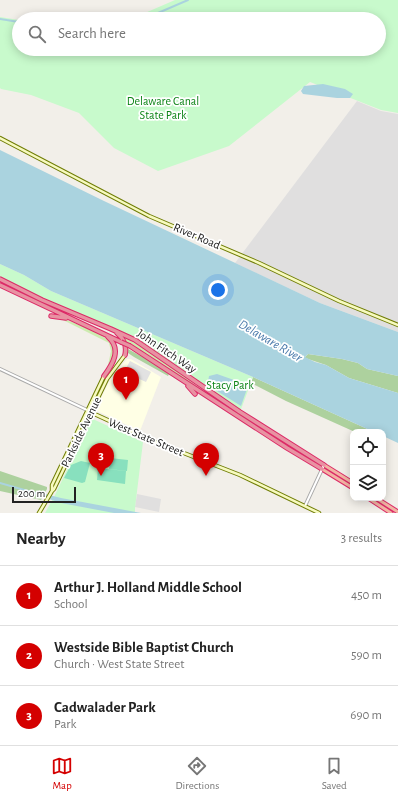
<!DOCTYPE html>
<meta charset="utf-8">
<style>
:root{--surface:#fff;--page:#f2f2f2;--text:#222;--muted:#767676;--line:#e0e0e0;--accent:#d40000}
body{margin:0;font-family:"Alegreya Sans",sans-serif;background:var(--page);color:var(--text)}
.controls{position:absolute;right:12px;bottom:12px;display:grid;overflow:hidden;border-radius:8px;box-shadow:0 2px 10px #0003}
.controls button{width:36px;height:36px;display:grid;place-items:center;padding:0;border:0;border-bottom:1px solid var(--line);background:var(--surface);color:var(--text);font:20px sans-serif}
.scale{position:absolute;left:12px;bottom:10px;width:64px;box-sizing:border-box;padding-left:4px;border:2px solid #222;border-top:0;font-size:11px;line-height:14px;white-space:nowrap;color:#222;-webkit-text-stroke:3px #fff;paint-order:stroke}
.you{position:absolute;left:218px;top:290px;width:14px;height:14px;margin:-10px;border:3px solid #fff;border-radius:50%;background:#1a73e8;box-shadow:0 0 0 6px #1a73e833}
.badge{display:grid;place-items:center;width:26px;height:26px;border-radius:50%;background:var(--accent);color:#fff;font-size:13px;font-weight:700}
.pin{position:absolute;translate:-50% -33px;filter:drop-shadow(0 1px 2px #0008)}
.pin::after{content:'';position:absolute;top:21px;width:14px;height:12px;background:inherit;clip-path:polygon(0 0,100% 0,50% 100%)}
.list{margin:0;padding:0;list-style:none}
h2{display:flex;justify-content:space-between;align-items:center;height:52px;margin:0;padding:0 16px;font-size:17px}
h2 small{font-size:13px;font-weight:400;color:var(--muted)}
.list li{display:grid;grid-template-columns:26px 1fr auto;gap:12px;align-items:center;box-sizing:border-box;height:60px;padding:0 16px;border-top:1px solid var(--line)}
.list b{display:block;font-size:15px;white-space:nowrap}
.list p{margin:0;font-size:13px;white-space:nowrap;color:var(--muted)}
.list em{font-size:13px;font-style:normal;color:var(--muted)}
.icon{flex:none;width:22px;height:22px;fill:none;stroke:currentColor;stroke-width:2;stroke-linecap:round;stroke-linejoin:round}
.map{position:relative;flex:none;width:398px;height:513px;overflow:hidden}
.search{position:absolute;background:var(--surface);box-shadow:0 2px 10px #0003;left:12px;right:12px;top:12px;height:44px;display:flex;align-items:center;gap:10px;box-sizing:border-box;padding:0 14px;border-radius:22px;color:var(--muted);font-size:15px}
.sheet{height:232px;background:var(--surface)}
nav{display:flex;justify-content:space-around;align-items:center;box-sizing:border-box;height:56px;border-top:1px solid var(--line);background:var(--surface);font-size:11px;color:var(--muted)}
nav a{display:grid;justify-items:center;gap:2px}
nav .on{color:var(--accent)}
.map>svg:first-child{display:block}
.residential{fill:#e0dfdf}
.education{fill:#ffffe5}
.grass{fill:#cdebb0}
.forest{fill:#add19e}
.park{fill:#c8facc}
.pitch{fill:#88e0be}
.parking{fill:#e2e2e2}
.water{fill:#aad3df}
.lines{fill:none;stroke-linecap:round;stroke-linejoin:round}
.canal{stroke:#aad3df;stroke-width:2}
.tertiary-casing{stroke:#a9a9a9;stroke-width:4}
.secondary-casing{stroke:#707d05;stroke-width:4.5}
.trunk-casing{stroke:#dc2a67;stroke-width:5}
.motorway-casing{stroke:#dc2a67;stroke-width:5.5}
.tertiary{stroke:#fff;stroke-width:2}
.secondary{stroke:#f7fabf;stroke-width:2.5}
.trunk{stroke:#f2b4a3;stroke-width:3}
.motorway{stroke:#e892a2;stroke-width:3.5}
.motorway-bridge-casing{stroke:#dc2a67;stroke-width:5.5;stroke-linecap:butt}
.motorway-bridge{stroke:#e892a2;stroke-width:3.5}
.labels{text-anchor:middle;stroke-width:3.5;stroke-linejoin:round;paint-order:stroke}
.park-label{font-size:12px;fill:#0c8416;stroke:#fff}
.street-label{font-size:12px;fill:#222;stroke:#fff}
.water-label{font-size:13px;font-style:italic;fill:#4a7aab;stroke:#fff}
</style>
<div class="map">
<svg width="398" height="513" viewBox="0 0 398 513">
<rect width="100%" height="100%" fill="#f2efe9"/>
<path class="residential" d="M357 101 381 111 398 114V332L320 303 235 263Z
M137 494 161 499 159 512 135 507Z"/>
<path class="education" d="M127 359H131L161 377 140 431 97 411 96 408 112 376Z"/>
<path class="grass" d="M59 318C71 321 109 335 113 347 116 355 110 363 107 370L111 351 109 343Z
M124 337 150 352 211 396 293 449 201 390 147 354 127 343Z"/>
<path class="forest" d="M128 349 148 360 169 374 168 376 134 357 128 353Z
M308 354 342 359 358 363 367 369 398 376V393L349 378 326 365 305 358V357Z
M253 377 374 432H355L286 401 251 383Z
M0 471 47 487V489L41 500 0 491Z"/>
<path class="park" d="M175 0H398V113L381 110 310 82 229 146 158 171 114 148 79 113 31 95 1 89 0 88V17L19 20V49H379V19H131Z
M0 264 24 275 51 291 253 377 240 412 135 340 0 279Z
M91 419 95 420 143 442 135 508V512L137 513H45L55 495Z"/>
<path class="pitch" d="M110 458 128 460 127 471 109 469Z
M81 461 90 463 85 482 82 483 64 478 71 465Z
M98 468 126 471 125 484 97 480Z"/>
<path class="parking" d="M130 361 151 372 146 382 124 372Z"/>
<path class="water" d="M323 84 345 89 353 94 350 98H337L303 94 301 91 304 86Z
M0 150 104 201 320 303 398 332V376L367 369 358 363 342 359 308 354 305 357 315 362 326 365 349 378 398 393V443L383 436V432H374L253 377 51 291 24 275 0 264Z
M217 374 234 380 247 386V389L241 406 209 386 208 382 209 376Z
M45 494 61 498 141 513H114L61 503 43 497Z"/>
<g class="lines">
<path class="canal" d="M0 19 19 22
M144 19 188 0
M0 483 45 496"/>
<defs>
<path id="tertiary" d="M0 369 87 410
M305 506 324 465"/>
<path id="secondary" d="M0 138 149 216 259 263 339 301 398 325
M88 411 153 441 240 475 319 513
M52 491V485L104 376
M39 513 52 491 54 489 107 379 125 355"/>
<path id="trunk" d="M324 465 353 483
M322 469 353 488
M368 498 391 513
M376 498 398 512"/>
<path id="motorway" d="M0 279 42 300 111 329 135 340 240 412 324 465
M0 285 121 342
M51 316 66 318
M117 333C124 339 127 345 125 355
M130 346 287 448 322 469
M104 376C113 364 122 349 108 337
M188 386 195 394"/>
</defs>
<use href="#tertiary" class="tertiary-casing"/>
<use href="#secondary" class="secondary-casing"/>
<use href="#trunk" class="trunk-casing"/>
<use href="#motorway" class="motorway-casing"/>
<use href="#tertiary" class="tertiary"/>
<use href="#secondary" class="secondary"/>
<use href="#trunk" class="trunk"/>
<use href="#motorway" class="motorway"/>
<defs>
<path id="motorway-bridge" d="M121 342 130 346"/>
</defs>
<use href="#motorway-bridge" class="motorway-bridge-casing"/>
<use href="#motorway-bridge" class="motorway-bridge"/>
</g>
<g class="labels">
<g class="park-label">
<text x="163" y="105">Delaware Canal<tspan x="163" dy="14">State Park</tspan></text>
<text x="230" y="389">Stacy Park</text>
</g>
<g class="street-label">
<text transform="translate(197 236) rotate(23)" y="4">River Road</text>
<text transform="translate(167 351) rotate(34)" y="4">John Fitch Way</text>
<text transform="translate(81 432) rotate(-64)" y="4">Parkside Avenue</text>
<text transform="translate(146 437) rotate(23)" y="4">West State Street</text>
</g>
<g class="water-label">
<text transform="translate(271 340) rotate(30)" y="5">Delaware River</text>
</g>
</g>
</svg>
<div class="controls">
<button><svg class="icon" aria-label="locate" viewBox="0 0 24 24"><circle cx="12" cy="12" r="6"/><path d="M12 2v4M12 18v4M2 12h4M18 12h4"/></svg></button>
<button><svg class="icon" aria-label="layers" viewBox="0 0 24 24"><path d="M12 4l9 5-9 5-9-5zM3 14l9 5 9-5"/></svg></button>
</div>
<div class="scale">200 m</div>
<div class="you"></div>
<div class="pin badge" style="left:126px;top:400px">1</div>
<div class="pin badge" style="left:206px;top:476px">2</div>
<div class="pin badge" style="left:101px;top:476px">3</div>
<div class="search"><svg class="icon" aria-label="search" viewBox="0 0 24 24"><circle cx="10" cy="10" r="6"/><path d="M15 15l6 6"/></svg>Search here</div>
</div>
<section class="sheet">
<h2>Nearby<small>3 results</small></h2>
<ul class="list">
<li><span class="badge">1</span><div><b>Arthur J. Holland Middle School</b><p>School</p></div><em>450 m</em></li>
<li><span class="badge">2</span><div><b>Westside Bible Baptist Church</b><p>Church · West State Street</p></div><em>590 m</em></li>
<li><span class="badge">3</span><div><b>Cadwalader Park</b><p>Park</p></div><em>690 m</em></li>
</ul>
</section>
<nav>
<a class="on"><svg class="icon" aria-label="map" viewBox="0 0 24 24"><path d="M3 6l6-2 6 2 6-2v14l-6 2-6-2-6 2zM9 4v14M15 6v14"/></svg>Map</a>
<a><svg class="icon" aria-label="directions" viewBox="0 0 24 24"><path d="M12 3l9 9-9 9-9-9zM9 14v-3h6M13 9l2 2-2 2"/></svg>Directions</a>
<a><svg class="icon" aria-label="saved" viewBox="0 0 24 24"><path d="M7 4h10v16l-5-4-5 4z"/></svg>Saved</a>
</nav>
